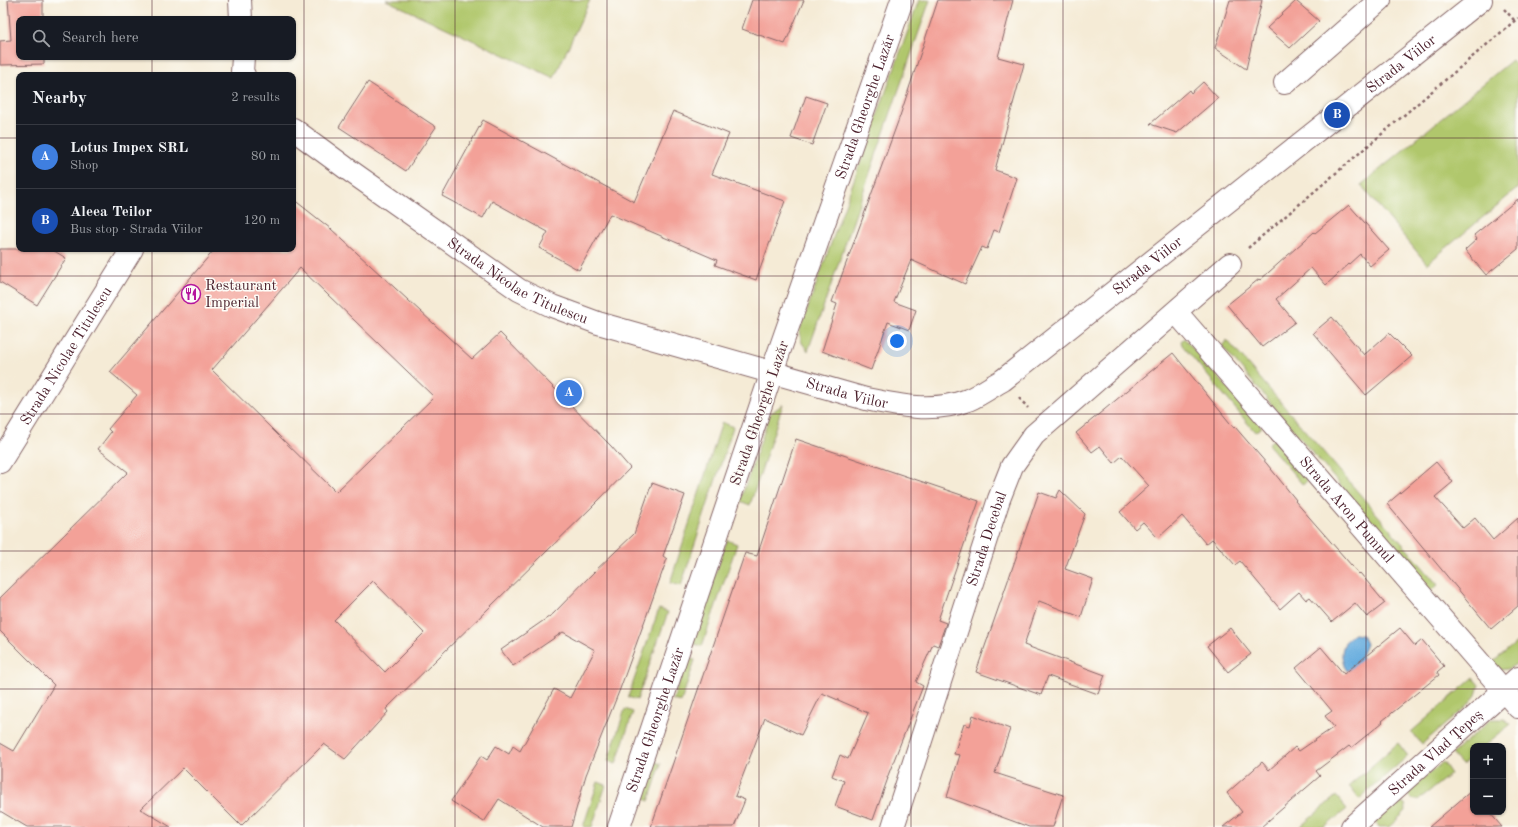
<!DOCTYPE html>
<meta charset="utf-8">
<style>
:root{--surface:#171b24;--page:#242831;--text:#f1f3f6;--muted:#9ea1a6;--line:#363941;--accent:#d690ce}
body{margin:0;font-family:"Old Standard TT",serif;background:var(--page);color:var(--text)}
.controls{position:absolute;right:12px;bottom:12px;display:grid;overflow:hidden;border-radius:8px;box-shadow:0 1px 3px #0004}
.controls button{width:36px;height:36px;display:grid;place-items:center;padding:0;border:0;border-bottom:1px solid var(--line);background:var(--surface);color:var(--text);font:20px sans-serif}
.you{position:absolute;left:897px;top:341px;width:14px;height:14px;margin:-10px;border:3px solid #fff;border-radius:50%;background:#1a73e8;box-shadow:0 0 0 6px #1a73e833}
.badge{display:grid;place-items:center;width:26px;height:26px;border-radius:50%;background:var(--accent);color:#fff;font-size:13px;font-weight:700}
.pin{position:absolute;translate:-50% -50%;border:2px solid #fff;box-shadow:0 1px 4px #0006}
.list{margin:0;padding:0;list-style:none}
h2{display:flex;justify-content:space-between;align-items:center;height:52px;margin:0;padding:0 16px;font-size:17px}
h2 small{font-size:13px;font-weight:400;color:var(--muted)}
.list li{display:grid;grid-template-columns:26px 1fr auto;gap:12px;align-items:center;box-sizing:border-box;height:64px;padding:0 16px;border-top:1px solid var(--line)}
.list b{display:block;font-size:15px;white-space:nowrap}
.list p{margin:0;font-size:13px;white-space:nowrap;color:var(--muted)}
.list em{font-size:13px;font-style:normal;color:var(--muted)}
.icon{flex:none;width:22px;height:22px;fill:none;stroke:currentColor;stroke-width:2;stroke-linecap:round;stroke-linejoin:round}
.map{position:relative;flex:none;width:1518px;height:827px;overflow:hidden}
.search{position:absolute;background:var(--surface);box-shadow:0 1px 3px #0004;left:16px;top:16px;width:280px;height:44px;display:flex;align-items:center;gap:10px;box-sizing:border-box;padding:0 14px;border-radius:8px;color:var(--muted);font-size:15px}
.panel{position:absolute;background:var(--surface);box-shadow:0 1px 3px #0004;left:16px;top:72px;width:280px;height:180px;border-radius:8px}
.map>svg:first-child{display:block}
.green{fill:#b0c76c;stroke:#7d734c}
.water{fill:#69aedf;stroke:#5a6685}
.building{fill:#f3a198;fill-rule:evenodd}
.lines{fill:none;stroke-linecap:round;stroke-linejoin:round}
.minor-casing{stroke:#866667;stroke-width:24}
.tertiary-casing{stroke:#866667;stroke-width:24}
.path{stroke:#866667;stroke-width:2.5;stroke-dasharray:3 3;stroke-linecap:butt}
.minor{stroke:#fff;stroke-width:22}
.tertiary{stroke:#fff;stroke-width:22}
.grid{fill:none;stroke:#4a1f2b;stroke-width:1;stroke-opacity:0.55}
.labels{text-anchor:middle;stroke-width:3;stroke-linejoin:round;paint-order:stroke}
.street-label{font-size:15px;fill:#4a1f2b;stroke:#fdfcf7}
.poi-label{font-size:15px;fill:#4a1f2b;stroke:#fdfcf7;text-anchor:start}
</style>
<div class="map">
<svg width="1518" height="827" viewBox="0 0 1518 827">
<rect width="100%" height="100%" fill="#fdfcf7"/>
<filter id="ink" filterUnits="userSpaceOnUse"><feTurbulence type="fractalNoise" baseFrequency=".025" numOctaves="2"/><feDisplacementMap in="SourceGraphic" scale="8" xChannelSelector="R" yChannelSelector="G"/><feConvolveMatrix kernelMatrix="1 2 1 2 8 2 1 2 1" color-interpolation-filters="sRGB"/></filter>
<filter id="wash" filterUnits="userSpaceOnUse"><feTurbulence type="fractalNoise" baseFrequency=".012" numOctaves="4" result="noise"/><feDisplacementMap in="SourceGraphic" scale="16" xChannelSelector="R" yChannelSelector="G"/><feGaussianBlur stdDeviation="0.9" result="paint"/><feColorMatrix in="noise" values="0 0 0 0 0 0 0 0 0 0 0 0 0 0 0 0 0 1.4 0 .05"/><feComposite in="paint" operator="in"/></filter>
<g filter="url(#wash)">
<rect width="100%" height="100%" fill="#f5ebd6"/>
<path class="green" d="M386 0H590L554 78Z
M919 0H930L808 351 802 343 799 332Z
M1512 60 1518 68V188L1427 264 1361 185Z
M1184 338 1262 427 1255 432 1182 345 1181 341Z
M1227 340 1438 585 1430 591 1222 346Z
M783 404 750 505 740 501 770 414Z
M722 422 733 427 681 586 670 583Z
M1274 439 1308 480 1303 485 1268 444Z
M727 540 737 544 702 646 691 643Z
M659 609 668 612 637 700 628 697Z
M1518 641V663L1508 669 1499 670 1493 662Z
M687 658 695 660 681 702 673 700Z
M1473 678 1479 685 1476 695 1467 706 1422 744 1411 732Z
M625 709 633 712 616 764 608 761Z
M1491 719H1504L1511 724 1484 746H1473V756L1462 765 1452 754Z
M1398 743 1408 756 1359 799 1349 786Z
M651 760 661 764 649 801 638 796Z
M1443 762 1451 774 1418 800C1412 800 1410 798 1407 793L1408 791Z
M598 782 606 785 592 827H583Z
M1336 796 1347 809 1325 827H1302L1301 826Z
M1397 799 1405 804 1406 810 1405 812 1389 827H1379L1373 819Z"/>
<path class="water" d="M1354 634 1362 635 1366 644 1361 656 1364 663 1347 671C1339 659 1340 642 1354 634Z"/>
<g id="blocks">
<path class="building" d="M8 0H43V19H19V57H44V64L0 65V41L11 40Z
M752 0H804L785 44 742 29Z
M938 0H1013L998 57 1024 64 995 170 1017 178 999 232 994 230 987 249 982 247 965 284 911 260 894 302 916 310 909 330 888 322 871 370 822 351 837 304 832 302 900 116Z
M1230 0H1262L1246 69 1215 48Z
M1296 1 1319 21 1290 48 1267 28Z
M368 82 436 127 406 171 339 127Z
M1203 82 1218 98 1177 133 1150 124 1189 90 1191 93Z
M806 96 827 103 812 145 791 138Z
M673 111 729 134 712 174 785 201 756 280 715 265 717 260 610 214 579 270 539 248 548 232 492 201 483 218 442 196 483 120 634 202Z
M293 199 331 229 472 359 500 333 611 446 630 468 596 503 386 709 388 712 345 759 324 744 241 826 183 768 141 809 171 827H27L0 811V743L14 751 54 685 0 631V598L128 472 98 449 111 432 108 429 137 395 110 372 215 249H293ZM300 268 434 397 336 492 212 370ZM373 581 424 633 385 672 334 620Z
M1518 199V249L1486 275 1465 250 1477 239 1474 235Z
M1349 205 1389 250 1370 266 1360 254 1326 285 1311 268 1276 299 1295 322 1262 347 1227 305 1259 279 1260 280 1314 232 1315 233Z
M0 249H51L66 258 37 305 0 282Z
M1332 317 1364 355 1389 333 1412 356 1366 395 1313 333Z
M1173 353 1234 428 1235 427 1267 464 1296 500 1295 501 1359 574 1360 573 1385 603 1367 617 1355 603 1332 622 1310 597 1306 600 1299 592 1280 609 1240 561 1235 565 1212 539 1206 544 1182 516 1158 538 1143 522 1135 529 1120 512 1149 486 1122 456 1114 463 1100 446 1092 452 1076 433Z
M796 439 979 501 938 620 946 623 938 646 933 644 916 682 923 686 887 778H888L873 820 835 806 844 781 832 776 840 755 848 759 868 713 822 693 801 735 765 718 735 796 745 800 734 827H651L745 553 757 556Z
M1436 462 1453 482 1435 497 1463 528 1475 518 1493 540 1518 518V606L1491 629 1387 504Z
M652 483 685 495 663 556 667 559 620 689 586 775 571 827H543L499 799 484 822 451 801 481 756 487 760 496 746 509 754 513 746 520 751 554 689 570 698 595 650 563 632 513 666 501 650 553 614 594 572 634 534Z
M1060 490 1085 514 1065 569 1093 579 1081 617 1039 601 1024 645 1105 675 1098 694 1048 676 1041 695 976 672 1039 492 1056 498Z
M1230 628 1251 654 1228 672 1207 646Z
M1400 628 1415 646 1422 640 1444 666 1437 672 1439 675 1382 721 1383 722 1351 748 1349 746 1316 771 1320 776 1261 827H1223L1242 812 1227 793 1262 762 1269 770 1295 747 1299 751 1334 727 1325 716 1332 711 1296 668 1321 647 1344 674Z
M973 715 1010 729 995 773 1063 795 1053 827H1029L947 797 960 755 954 754 964 724 970 726Z
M1471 791 1473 794V812H1489L1502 827H1429Z"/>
</g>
</g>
<g filter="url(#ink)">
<use href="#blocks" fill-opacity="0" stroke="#866667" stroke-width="1"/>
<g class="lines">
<defs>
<g id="minor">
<path d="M1285 83 1380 0"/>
<path id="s1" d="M1176 312 1518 707"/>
<path id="s2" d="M772 372 902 0"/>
<path id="s3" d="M0 462 132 249"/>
<path id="s4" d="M893 827 999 499 1012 466 1034 435 1230 264"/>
<path id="s5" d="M1352 827 1518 678"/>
</g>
<g id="tertiary">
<path d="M240 0 241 19"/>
<path d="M243 57 242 72 244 75"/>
<path id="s6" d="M293 129 346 168 519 290 552 306 598 323 866 399C900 406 934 413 968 400 980 395 992 386 1003 380L1481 0"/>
<path id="s7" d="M619 827 772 372"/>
</g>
</defs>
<use href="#minor" class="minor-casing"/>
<use href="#tertiary" class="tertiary-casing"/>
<path class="path" d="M1504 9 1515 21
M1248 248 1518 18
M1019 398 1028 408"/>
<use href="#minor" class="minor"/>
<use href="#tertiary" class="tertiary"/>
</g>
</g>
<path class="grid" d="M152 0V19M304 0V827M455 0V827M607 0V827M759 0V827M911 0V827M1063 0V827M1214 0V827M1366 0V827M152 57V75M0 138H19M293 138H1518M152 249V827M0 276H1518M0 414H1518M0 551H1518M0 689H1518"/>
<defs>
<symbol id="restaurant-ring" viewBox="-11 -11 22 22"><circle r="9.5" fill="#fdfcf7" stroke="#b5179e" stroke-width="1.5"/><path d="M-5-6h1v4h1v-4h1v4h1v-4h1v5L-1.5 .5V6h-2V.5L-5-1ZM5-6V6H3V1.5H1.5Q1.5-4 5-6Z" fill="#b5179e"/></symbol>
</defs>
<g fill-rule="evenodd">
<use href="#restaurant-ring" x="180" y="283" width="22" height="22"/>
</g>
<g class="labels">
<g class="street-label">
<text dy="5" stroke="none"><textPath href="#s6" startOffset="1294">Strada Viilor</textPath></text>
<text dy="5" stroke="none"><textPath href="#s2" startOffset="281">Strada Gheorghe Lazăr</textPath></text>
<text dy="5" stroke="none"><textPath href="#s6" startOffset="970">Strada Viilor</textPath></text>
<text dy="5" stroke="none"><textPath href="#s6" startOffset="272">Strada Nicolae Titulescu</textPath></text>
<text dy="5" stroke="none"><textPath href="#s3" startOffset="125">Strada Nicolae Titulescu</textPath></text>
<text dy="5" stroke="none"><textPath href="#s6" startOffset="622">Strada Viilor</textPath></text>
<text transform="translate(759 413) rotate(-71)" y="5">Strada Gheorghe Lazăr</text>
<text dy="5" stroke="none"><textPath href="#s1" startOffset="261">Strada Aron Pumnul</textPath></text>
<text dy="5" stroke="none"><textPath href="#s4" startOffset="303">Strada Decebal</textPath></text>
<text dy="5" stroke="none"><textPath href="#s7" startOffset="113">Strada Gheorghe Lazăr</textPath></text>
<text dy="5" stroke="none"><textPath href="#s5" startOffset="112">Strada Vlad Țepeș</textPath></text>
</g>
<g class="poi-label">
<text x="205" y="290">Restaurant<tspan x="205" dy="17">Imperial</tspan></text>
</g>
</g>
</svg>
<div class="controls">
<button>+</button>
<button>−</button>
</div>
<div class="you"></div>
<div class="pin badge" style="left:569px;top:393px;background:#3f7fe0">A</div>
<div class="pin badge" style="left:1337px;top:115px;background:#1a4fb4">B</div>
<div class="search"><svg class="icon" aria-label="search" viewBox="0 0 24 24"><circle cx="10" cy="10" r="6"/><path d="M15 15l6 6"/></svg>Search here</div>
<section class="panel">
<h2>Nearby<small>2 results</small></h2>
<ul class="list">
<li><span class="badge" style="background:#3f7fe0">A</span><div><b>Lotus Impex SRL</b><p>Shop</p></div><em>80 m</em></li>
<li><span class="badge" style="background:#1a4fb4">B</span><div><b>Aleea Teilor</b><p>Bus stop · Strada Viilor</p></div><em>120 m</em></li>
</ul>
</section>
</div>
